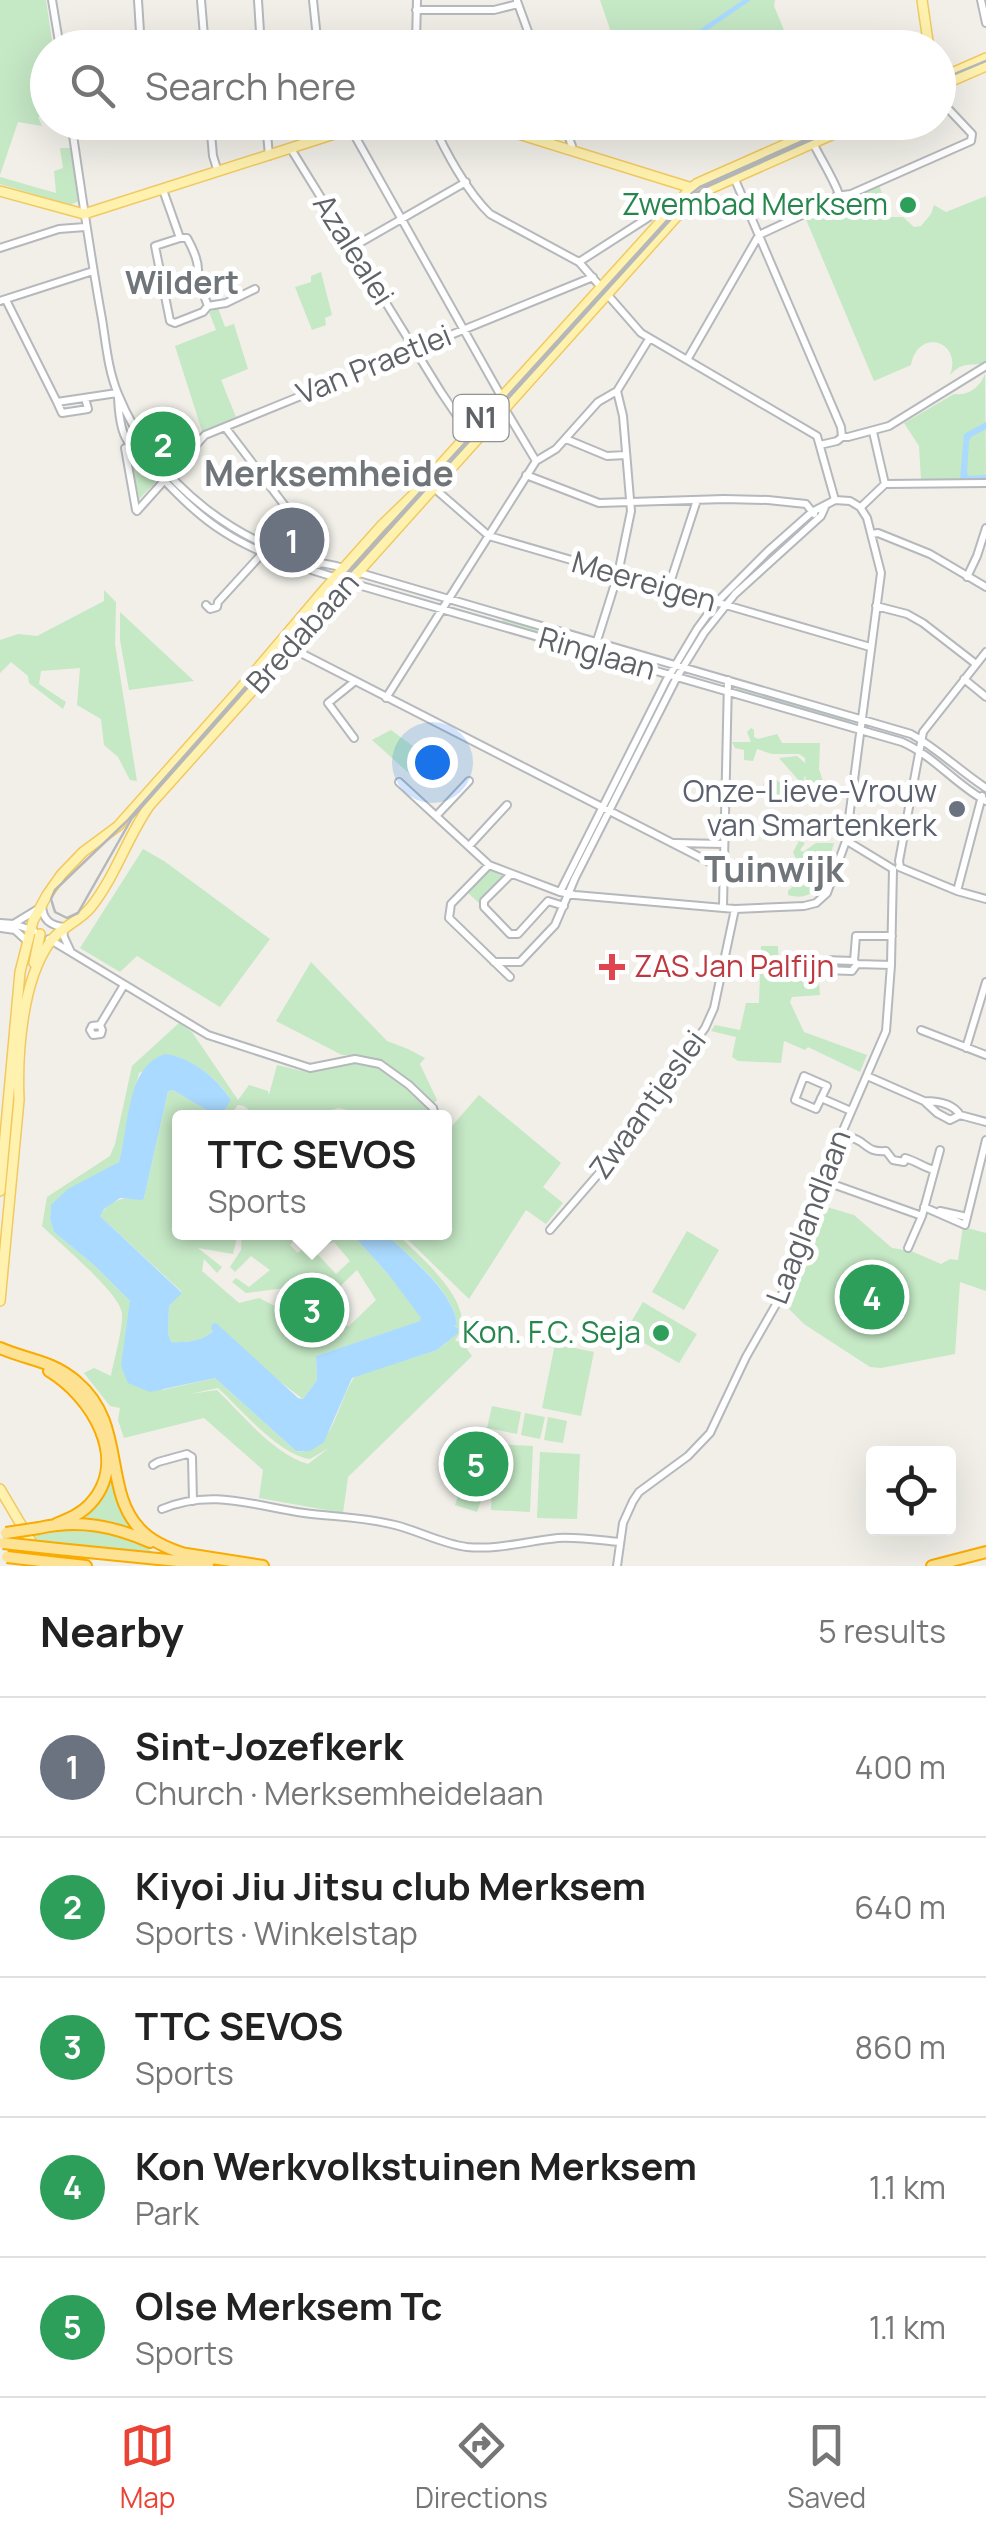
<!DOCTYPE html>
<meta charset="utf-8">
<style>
:root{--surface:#fff;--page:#f6f6f6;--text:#222;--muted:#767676;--line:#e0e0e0;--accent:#ea4335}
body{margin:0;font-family:Manrope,sans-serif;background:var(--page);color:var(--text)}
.controls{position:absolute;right:30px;bottom:30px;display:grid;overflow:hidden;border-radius:10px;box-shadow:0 10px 40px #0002}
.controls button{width:90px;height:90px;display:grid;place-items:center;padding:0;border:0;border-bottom:2px solid var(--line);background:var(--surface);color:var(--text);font:50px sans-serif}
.you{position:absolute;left:432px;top:762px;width:35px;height:35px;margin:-25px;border:8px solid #fff;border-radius:50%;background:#1a73e8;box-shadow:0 0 0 15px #1a73e833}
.badge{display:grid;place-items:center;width:65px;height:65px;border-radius:50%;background:var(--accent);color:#fff;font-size:32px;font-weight:700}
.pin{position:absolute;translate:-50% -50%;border:5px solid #fff;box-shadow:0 2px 10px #0006}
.popup{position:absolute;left:172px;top:1110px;width:280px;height:130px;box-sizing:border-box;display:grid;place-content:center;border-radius:10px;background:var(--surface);filter:drop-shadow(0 2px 8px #0005);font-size:32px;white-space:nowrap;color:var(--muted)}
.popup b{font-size:38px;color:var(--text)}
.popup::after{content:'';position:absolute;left:50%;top:100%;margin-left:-20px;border:20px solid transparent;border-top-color:var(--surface)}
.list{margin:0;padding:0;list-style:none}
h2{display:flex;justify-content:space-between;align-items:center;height:130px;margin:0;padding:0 40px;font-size:42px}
h2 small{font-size:32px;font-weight:400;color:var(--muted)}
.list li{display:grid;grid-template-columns:65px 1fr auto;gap:30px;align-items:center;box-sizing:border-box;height:140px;padding:0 40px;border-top:2px solid var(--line)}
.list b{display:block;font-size:38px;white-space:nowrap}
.list p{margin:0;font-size:32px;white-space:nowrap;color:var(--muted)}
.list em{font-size:32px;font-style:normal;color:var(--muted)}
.icon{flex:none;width:55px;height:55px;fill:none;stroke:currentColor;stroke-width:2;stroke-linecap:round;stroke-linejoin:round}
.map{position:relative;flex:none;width:986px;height:1566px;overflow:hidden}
.search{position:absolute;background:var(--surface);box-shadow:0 10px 40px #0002;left:30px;right:30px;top:30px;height:110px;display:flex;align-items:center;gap:25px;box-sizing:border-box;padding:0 35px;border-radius:55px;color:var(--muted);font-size:38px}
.sheet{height:830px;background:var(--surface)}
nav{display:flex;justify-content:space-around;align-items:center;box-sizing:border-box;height:140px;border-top:2px solid var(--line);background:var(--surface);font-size:28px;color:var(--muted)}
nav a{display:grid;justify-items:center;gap:5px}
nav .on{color:var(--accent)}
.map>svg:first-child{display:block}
.green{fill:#c5e8c5;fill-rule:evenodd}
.water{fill:#aadaff}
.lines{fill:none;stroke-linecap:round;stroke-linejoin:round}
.minor-casing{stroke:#b5b8bc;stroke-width:10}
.major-casing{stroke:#f2c960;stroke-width:12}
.highway-casing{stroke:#f9ab00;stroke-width:14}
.minor{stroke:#fff;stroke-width:6}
.major{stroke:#fff2af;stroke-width:9}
.highway{stroke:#fde293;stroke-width:10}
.tram{stroke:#b6b7b8;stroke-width:2.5}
.highway-bridge-casing{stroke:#f9ab00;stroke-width:14;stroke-linecap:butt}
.highway-bridge{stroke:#fde293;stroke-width:10}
.leisure-dot{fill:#2e9e5b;stroke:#fff;stroke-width:4}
.worship-dot{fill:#6b7280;stroke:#fff;stroke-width:4}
.health-dot{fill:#e0444e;stroke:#fff;stroke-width:4}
.labels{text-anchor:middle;stroke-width:10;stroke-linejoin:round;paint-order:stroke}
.shield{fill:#fff;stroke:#8f9295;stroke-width:2.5}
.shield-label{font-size:28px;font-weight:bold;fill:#5f6368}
.leisure-label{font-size:30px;fill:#27864d;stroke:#fff;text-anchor:end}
.street-label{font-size:30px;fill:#5f6368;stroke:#fff}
.worship-label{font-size:30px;fill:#5b616d;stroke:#fff;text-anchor:end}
.health-label{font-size:30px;fill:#be3a42;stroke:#fff;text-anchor:start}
.neighbourhood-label{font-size:32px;font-weight:bold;fill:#70757a;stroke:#fff}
.quarter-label{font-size:35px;font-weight:bold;fill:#70757a;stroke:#fff}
</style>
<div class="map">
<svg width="986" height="1566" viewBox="0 0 986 1566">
<rect width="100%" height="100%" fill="#f1efe8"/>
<path class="green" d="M0 0H46L53 47 48 48 47 114 38 117 42 126 18 122 0 175Z
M600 0H775L774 6 791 47H616Z
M60 148H70L79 201 70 205 0 184V177L56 193 54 171 63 168Z
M879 185 891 217H903L914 227 921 226 931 214 934 205 946 212 986 196V363C970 367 964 360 950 375 963 341 918 327 911 365L874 381 805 217 832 206 839 209 847 206 850 198Z
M321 272 332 315 325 318 326 325 312 330 295 287 311 282V276Z
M218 308 225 327 234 324 248 369 221 380 236 417 202 431 175 346 216 330 209 312Z
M985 374 986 480 921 479 919 446 904 423 954 394C969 396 980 387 985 374Z
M134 455 157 481 139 499 131 456Z
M104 590 116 602 115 644 137 781 130 780 118 757 104 745 101 719 77 705 80 668 41 671 39 684 66 702 63 709 29 683 28 676 11 662 0 673V640L18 634 37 636 104 601Z
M120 612 194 681 129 690 120 640Z
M503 618 588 642 587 648 502 623Z
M737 685 850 718 849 724 735 692Z
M751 728 754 730V737L758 739 777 734 782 743H820L819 769 823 782 818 785 817 790 807 789 805 775 803 783H801L779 758 797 756 805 763V758L799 754H772L757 749 753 761 744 760V750L735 748 732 742H751L747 732Z
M391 730 443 768 423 786 372 740Z
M774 777 782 785 788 796 786 800 772 805 762 794 764 782Z
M799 841 805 843 800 850 803 852 816 843H834C826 868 822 905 788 895V891C797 882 808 878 809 864L795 857 793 852Z
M143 849 164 861 270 939 220 1007 137 956 120 972 80 948Z
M489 870 504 876 481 901V905L467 892Z
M761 946H778L779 972H789L790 980 819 982 820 995 792 997 790 1002 804 1032 867 1055 860 1072 808 1047 805 1050 784 1041 781 1063 738 1061 732 1057 736 1037 711 1031 715 1025 740 1030 746 1003H759Z
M311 962 387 1041 408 1049 425 1058 420 1064 437 1100 432 1105C403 1080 383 1053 342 1055L276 1021Z
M179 1023 192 1032 238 1100 249 1085 268 1091 269 1095 277 1065 310 1073 314 1069C361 1061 370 1056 408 1088 419 1097 429 1104 433 1117H379L369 1111 375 1117H368L362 1113 339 1108 301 1117H258L244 1106 238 1105 228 1117 180 1118 179 1214 173 1230 190 1239 200 1235 201 1233H238L233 1254 198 1248 222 1267 217 1273 204 1259 202 1271 239 1303 259 1298 275 1306 283 1332 294 1329C303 1316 314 1322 327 1326L328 1316 334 1318 336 1324 349 1326 376 1300 357 1270 333 1293 341 1313 335 1314 323 1280 309 1285V1304L304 1306 301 1286 246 1293 232 1282 236 1278 249 1287 270 1270 251 1256 235 1272 230 1267 241 1250 242 1233H300L290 1245 298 1253 307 1243 336 1274 350 1261 334 1242 322 1247 312 1235 314 1233H351L388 1274 422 1318 421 1321 316 1356 317 1380 303 1399 213 1331C204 1341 184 1343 171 1342L168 1333 169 1306 182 1292 100 1216C110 1198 126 1197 144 1198L168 1091 173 1090 213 1114 231 1100C220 1081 197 1063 175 1056L139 1073 119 1162 51 1205 50 1219 54 1232 95 1266 130 1301 163 1390 215 1378 296 1451C333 1456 337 1401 355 1376L437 1350 445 1344 458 1328 454 1326 457 1323C450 1286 410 1258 385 1233H396C417 1254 465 1293 462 1326 461 1331 458 1336 455 1341L462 1342 472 1356 348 1477 343 1513 259 1498 263 1470 204 1418 124 1438 118 1420 120 1408 110 1406 84 1373 94 1368 111 1376C114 1359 123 1330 122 1313 119 1292 59 1243 42 1226L47 1197 110 1156 115 1144 132 1066ZM218 1388C242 1410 278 1454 310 1459L329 1448 308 1464C273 1454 242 1414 217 1390L190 1394Z
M479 1095 561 1163 543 1187 563 1203 546 1224 526 1210 469 1299 401 1233 444 1232 445 1134Z
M820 1205 854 1215 892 1248 911 1251 941 1264 950 1259 958 1260 963 1227 986 1233V1291L960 1282 955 1354 881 1368 870 1367 804 1324 783 1303Z
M687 1231 719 1250 684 1310 652 1292Z
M643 1302 697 1334 679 1363 625 1332Z
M555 1344 594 1352 581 1416 542 1408Z
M492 1406 521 1412 517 1434 487 1428Z
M525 1413 545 1417 540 1439 521 1435Z
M548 1417 567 1421 563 1443 544 1440Z
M478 1438 490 1442 476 1486 485 1490 477 1512 455 1505Z
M494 1444 533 1446 530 1512 491 1510Z
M540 1452 580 1454 577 1519 537 1518Z
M109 1463 118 1487 143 1535 73 1520 91 1506Z
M61 1527C97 1527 127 1530 155 1554L12 1537Z"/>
<path class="water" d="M743 0H751L683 47H674Z
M986 422V429L971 437 969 441 967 473 969 476 986 475V480L960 479 964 434Z
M166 1054C192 1058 217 1078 231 1100L221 1115 217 1112 213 1114 173 1090 168 1091 144 1198 142 1200 120 1198 104 1209 100 1216 182 1293 169 1306 168 1333 171 1342C184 1343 204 1341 213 1331L211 1329 212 1324 216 1323 298 1398 303 1399 317 1380 316 1356 420 1321 421 1318 388 1274 351 1233H385C409 1257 452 1289 457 1324L454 1326 458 1328V1333L437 1350 352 1378 324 1442 310 1451H296L215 1378 150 1392 128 1383 121 1366 130 1301 95 1266 54 1232 50 1219 51 1205 68 1189 119 1162C129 1129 126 1064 166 1054Z"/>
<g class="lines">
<defs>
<path id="minor" d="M52 0 60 48
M138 0 141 48
M201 0 205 48
M258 0 261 48
M313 0 318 48
M417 0 416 42 418 48
M981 0 986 23
M517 1 534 48
M416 10H494L518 4
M71 122C81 188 90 254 102 319 106 344 108 370 118 394 155 485 241 550 336 566L911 734C938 749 960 771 986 788
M210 122 213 156 218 172
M266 122 269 156
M325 122 327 136
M432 122C445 151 467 192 490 214L579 262 641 333 817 436 835 500
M563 122 572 146V151
M351 129 501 396
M72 130 133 122
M813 143C822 161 832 176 839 194
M291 149 441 392 468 432
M733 175 841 427 842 437
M163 190 180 238 155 246 170 321 175 323 203 312 208 306 197 277C201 265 193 249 187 238H180
M0 248 59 229 85 227
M351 248 466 182
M579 262 649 217
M6 300 57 402 117 393
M0 301 93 271
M208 306 226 303 255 289
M687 360 759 235 830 202 836 196 851 194 971 141 972 134 938 98
M617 391 649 339
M118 397C120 444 129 444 160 476 180 497 200 517 224 532 264 558 311 569 355 584L902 742C934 756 956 785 986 801
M57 402 62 413 88 409 85 398
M505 409 536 461
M225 427 317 548 318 565
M873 432 885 484
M566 439 607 456 626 455
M820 445 837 441 842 437H848L889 426 986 366
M125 448 136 510
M526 475 599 503 724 499 768 500 806 504 814 514
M885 484 986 483
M434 488 489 536 870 647
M835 500 850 501 860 507
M861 507 885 484
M137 511 205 435 593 277
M872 534 878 533 930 554 986 587
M967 577 977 556 986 528
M668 589 697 500
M206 605 210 609 217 607 218 602 259 557 291 514
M876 606 907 614 923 623 976 664
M596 644 618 574 631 511 623 416 617 391
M291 648 723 869
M964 679 986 697
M386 698 536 461 556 449 598 402 617 391
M354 738 328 703 354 682
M399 782 489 865 560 892 575 895 735 909 804 906 816 903 827 893 846 841 881 573 867 518 860 507
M437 815 469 781
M847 841 893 869
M675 843 724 844
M469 846 507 805
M489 865 451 904 449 918 510 977
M899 867 957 891 986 899
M900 867 899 861 923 732 986 652
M511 874 484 901V907L510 934H518L548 901 564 906
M957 891 982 796
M560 892 666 681 697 629 716 603 768 551 812 512 835 500
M42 904C42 920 51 926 65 927
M723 906 728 680
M0 923 14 924 34 931
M15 923 38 909
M1 928 15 930 27 941
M63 929 64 937 71 952
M49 939 208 1035 310 1068 355 1059 380 1064 409 1085 433 1108 436 1118
M854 961 824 960V970L852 971 857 964 891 965
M494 962H520L555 925 575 878 677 677 704 633 735 594 821 516 825 507
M856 963 854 961 856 936H892
M100 1025 92 1026 90 1030 93 1035 101 1034 102 1030 100 1025 124 985
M921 1030 986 1055
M966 1048 986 982
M804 1076 827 1086 816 1109 795 1100Z
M867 1076 924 1101 937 1113 950 1120 960 1115 986 1122
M821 1098 851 1111
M924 1101C937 1101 953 1103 960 1115
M841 1135C847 1136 855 1138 861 1142 870 1149 873 1152 886 1151L893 1160 904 1162 905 1158C916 1161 923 1167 934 1170
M824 1181 922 1216
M924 1207 965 1225 986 1140
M940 1211 967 1217
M550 1230 601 1171 705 1028 714 1008 735 909
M908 1248 922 1216 940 1150
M153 1465 158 1462 187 1454 192 1457 193 1501
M162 1509C212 1488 254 1506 304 1513 334 1517 365 1517 395 1525 419 1531 442 1544 467 1547 499 1550 527 1541 558 1538 578 1537 599 1540 619 1542
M617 1566 623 1523 633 1501 639 1492 688 1456 710 1433 746 1357 790 1280 841 1135 886 1031 891 965 893 869"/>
<path id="major" d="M922 0 929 48
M938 79 986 58
M938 87 986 66
M480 122 692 188
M0 191 84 214 372 122
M34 963 40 934
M0 1191 20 972 33 921 47 895 61 875 83 852 118 826 240 689 325 589 382 525 414 494 691 188 698 183 836 122
M0 1301 19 1100C17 1053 22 981 50 942 61 927 80 921 91 907 115 877 127 838 149 806L696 195 861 122
M0 1489 36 1550 42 1565"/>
<path id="highway" d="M0 1348C27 1360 52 1360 77 1382 126 1423 103 1489 139 1528 151 1542 169 1549 185 1554
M49 1371C91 1396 131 1460 90 1504 81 1514 68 1519 56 1524
M39 1528C80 1519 113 1526 150 1542
M58 1549 208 1564
M180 1553 263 1566
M50 1562 86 1566
M932 1566 986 1552"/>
</defs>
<use href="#minor" class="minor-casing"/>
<use href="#major" class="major-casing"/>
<use href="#highway" class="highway-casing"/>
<use href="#minor" class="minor"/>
<use href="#major" class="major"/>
<use href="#highway" class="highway"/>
<path class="tram" d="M938 81 986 61
M845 122 700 187 691 194 324 598 127 821 55 890 51 899 55 912 67 918 78 913 132 818 326 599 692 196 704 188 851 122"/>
<defs>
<path id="highway-bridge" d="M6 1533 39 1528
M3 1543 58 1549
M7 1557 50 1562"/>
</defs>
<use href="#highway-bridge" class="highway-bridge-casing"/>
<use href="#highway-bridge" class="highway-bridge"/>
</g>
<g class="leisure-dot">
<circle cx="908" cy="205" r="10"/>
<circle cx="661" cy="1333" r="10"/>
</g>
<circle class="worship-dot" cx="957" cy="809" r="10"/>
<path class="health-dot" d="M607 952h10v10h10v10h-10v10h-10v-10h-10v-10h10z"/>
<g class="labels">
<rect class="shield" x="453.5" y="395" width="55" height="46" rx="8"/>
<g class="shield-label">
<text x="481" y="428">N1</text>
</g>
<g class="leisure-label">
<text x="888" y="215">Zwembad Merksem</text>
<text x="641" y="1343">Kon. F.C. Seja</text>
</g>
<g class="street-label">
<text transform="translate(353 250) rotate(58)" y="10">Azalealei</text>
<text transform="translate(374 365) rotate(-22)" y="10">Van Praetlei</text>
<text transform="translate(644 582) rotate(16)" y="10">Meereigen</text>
<text transform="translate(303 633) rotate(-48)" y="10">Bredabaan</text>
<text transform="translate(597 654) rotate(16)" y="10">Ringlaan</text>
<text transform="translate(648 1105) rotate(-54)" y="10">Zwaantjeslei</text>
<text transform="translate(809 1217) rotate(-69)" y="10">Laaglandlaan</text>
</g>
<g class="worship-label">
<text x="937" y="802">Onze-Lieve-Vrouw<tspan x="937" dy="34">van Smartenkerk</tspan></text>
</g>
<g class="health-label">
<text x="634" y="977">ZAS Jan Palfijn</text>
</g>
<g class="neighbourhood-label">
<text x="182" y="294">Wildert</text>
</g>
<g class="quarter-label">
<text x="329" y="486">Merksemheide</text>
<text x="774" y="882">Tuinwijk</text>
</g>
</g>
</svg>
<div class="controls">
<button><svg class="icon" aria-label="locate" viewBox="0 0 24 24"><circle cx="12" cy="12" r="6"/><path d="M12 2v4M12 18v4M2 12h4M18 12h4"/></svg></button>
</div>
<div class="you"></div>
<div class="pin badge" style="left:292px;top:540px;background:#6b7280">1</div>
<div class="pin badge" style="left:163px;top:444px;background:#2e9e5b">2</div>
<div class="pin badge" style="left:312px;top:1310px;background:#2e9e5b">3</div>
<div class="popup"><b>TTC SEVOS</b>Sports</div>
<div class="pin badge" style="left:872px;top:1297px;background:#2e9e5b">4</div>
<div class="pin badge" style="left:476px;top:1464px;background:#2e9e5b">5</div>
<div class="search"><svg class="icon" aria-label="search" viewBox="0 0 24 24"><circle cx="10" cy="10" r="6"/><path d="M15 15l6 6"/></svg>Search here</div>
</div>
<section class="sheet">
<h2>Nearby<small>5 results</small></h2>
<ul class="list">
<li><span class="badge" style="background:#6b7280">1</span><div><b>Sint-Jozefkerk</b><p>Church · Merksemheidelaan</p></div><em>400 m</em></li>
<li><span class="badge" style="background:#2e9e5b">2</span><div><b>Kiyoi Jiu Jitsu club Merksem</b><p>Sports · Winkelstap</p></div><em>640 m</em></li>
<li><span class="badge" style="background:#2e9e5b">3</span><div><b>TTC SEVOS</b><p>Sports</p></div><em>860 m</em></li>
<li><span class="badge" style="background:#2e9e5b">4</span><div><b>Kon Werkvolkstuinen Merksem</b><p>Park</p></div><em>1.1 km</em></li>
<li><span class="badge" style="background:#2e9e5b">5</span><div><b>Olse Merksem Tc</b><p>Sports</p></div><em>1.1 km</em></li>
</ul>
</section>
<nav>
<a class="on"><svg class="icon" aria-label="map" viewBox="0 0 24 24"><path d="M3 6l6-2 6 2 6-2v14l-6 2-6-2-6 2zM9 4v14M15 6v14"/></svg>Map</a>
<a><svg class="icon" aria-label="directions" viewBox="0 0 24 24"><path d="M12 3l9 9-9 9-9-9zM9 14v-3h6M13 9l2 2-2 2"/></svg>Directions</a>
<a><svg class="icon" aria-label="saved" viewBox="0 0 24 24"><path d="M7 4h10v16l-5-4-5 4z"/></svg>Saved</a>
</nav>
